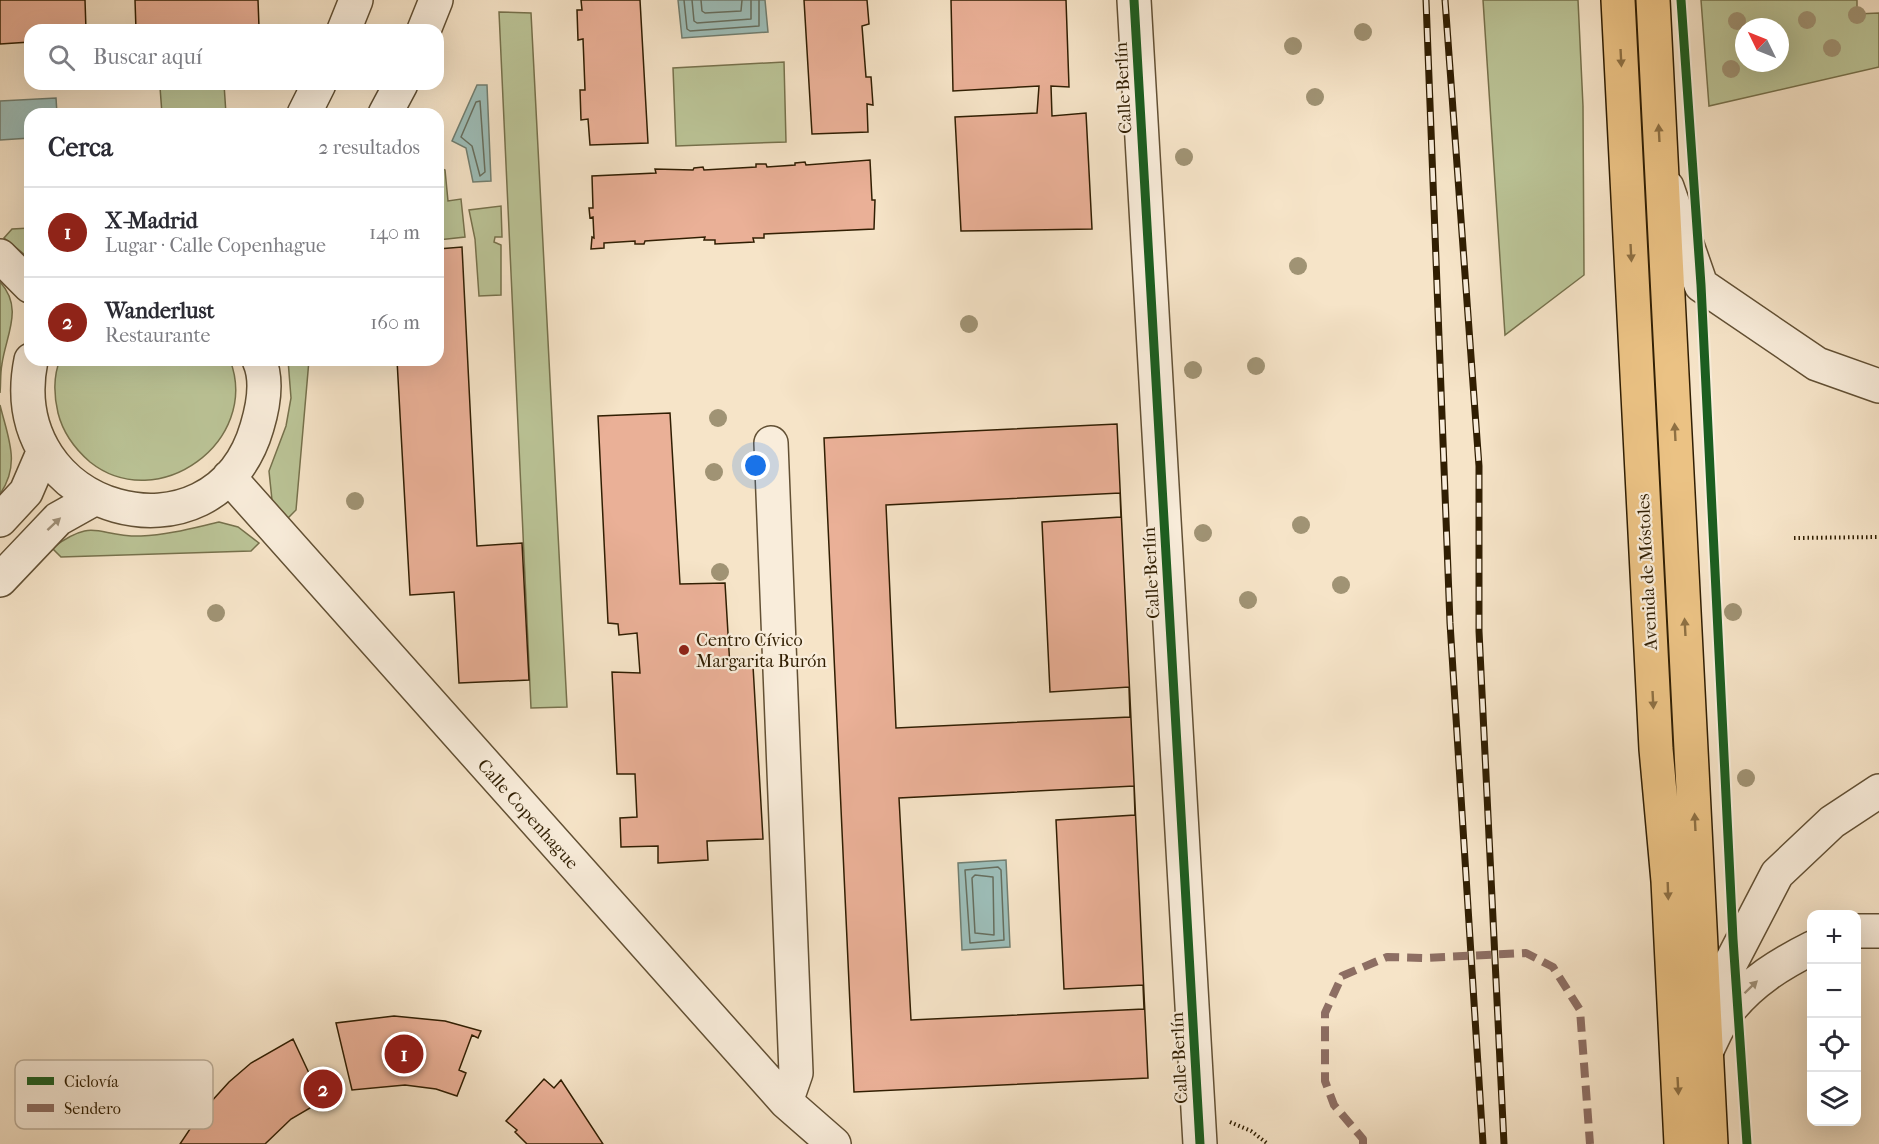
<!DOCTYPE html>
<html lang="es">
<meta charset="utf-8">
<style>
:root{--surface:#fff;--page:#f7f7f7;--text:#2b2b33;--muted:#7c7c81;--line:#e1e1e2;--accent:#8f2418}
body{margin:0;font-family:"IM FELL French Canon",serif;background:var(--page);color:var(--text)}
.controls{position:absolute;right:18px;bottom:18px;display:grid;overflow:hidden;border-radius:12px;box-shadow:0 6px 24px #0002}
.controls button{width:54px;height:54px;display:grid;place-items:center;padding:0;border:0;border-bottom:2px solid var(--line);background:var(--surface);color:var(--text);font:30px sans-serif}
.compass{position:absolute;left:1735px;top:18px;width:54px;height:54px;border-radius:50%;background:var(--surface);box-shadow:0 6px 24px #0002;rotate:313deg}
.you{position:absolute;left:756px;top:466px;width:21px;height:21px;margin:-15px;border:4px solid #fff;border-radius:50%;background:#1a73e8;box-shadow:0 0 0 9px #1a73e833}
.badge{display:grid;place-items:center;width:39px;height:39px;border-radius:50%;background:var(--accent);color:#fff;font-size:20px;font-weight:700}
.pin{position:absolute;translate:-50% -50%;border:3px solid #fff;box-shadow:0 2px 6px #0006}
.list{margin:0;padding:0;list-style:none}
h2{display:flex;justify-content:space-between;align-items:center;height:78px;margin:0;padding:0 24px;font-size:26px}
h2 small{font-size:20px;font-weight:400;color:var(--muted)}
.list li{display:grid;grid-template-columns:39px 1fr auto;gap:18px;align-items:center;box-sizing:border-box;height:90px;padding:0 24px;border-top:2px solid var(--line)}
.list b{display:block;font-size:22px;white-space:nowrap}
.list p{margin:0;font-size:20px;white-space:nowrap;color:var(--muted)}
.list em{font-size:20px;font-style:normal;color:var(--muted)}
.icon{flex:none;width:33px;height:33px;fill:none;stroke:currentColor;stroke-width:2;stroke-linecap:round;stroke-linejoin:round}
.map{position:relative;flex:none;width:1879px;height:1144px;overflow:hidden}
.search{position:absolute;background:var(--surface);box-shadow:0 6px 24px #0002;left:24px;top:24px;width:420px;height:66px;display:flex;align-items:center;gap:15px;box-sizing:border-box;padding:0 21px;border-radius:18px;color:var(--muted);font-size:22px}
.panel{position:absolute;background:var(--surface);box-shadow:0 6px 24px #0002;left:24px;top:108px;width:420px;height:258px;border-radius:18px}
.map>svg:first-child{display:block}
.green{fill:#bbc497;stroke:#76714c;stroke-width:1.5;fill-rule:evenodd}
.water{fill:#9dbeb9;stroke:#717e70;stroke-width:1.5}
.lines{fill:none;stroke-linecap:round;stroke-linejoin:round}
.shore{stroke:#666e5e;stroke-width:1.5}
.building{fill:#eab097;stroke:#301e02;stroke-width:1.5;fill-rule:evenodd}
.minor-casing{stroke:#625034;stroke-width:36}
.major-casing{stroke:#301e02;stroke-width:36}
.path{stroke:#301e02;stroke-width:4;stroke-dasharray:1.5 3;stroke-linecap:butt}
.minor{stroke:#f9eddb;stroke-width:33}
.major{stroke:#ebc284;stroke-width:33}
.rail-casing{stroke:#301e02;stroke-width:7}
.rail{stroke:#f9eddb;stroke-width:4.5;stroke-dasharray:14;stroke-linecap:butt}
.quiet{stroke:#8d6e63;stroke-width:8;stroke-dasharray:15 8;stroke-linecap:butt}
.cycleway-casing{stroke:#f9eddb;stroke-width:13}
.cycleway{stroke:#1b5e20;stroke-width:9}
.tree{fill:#a09374}
.oneway{fill:#8e7043}
.oneway2{fill:#9f9079}
.poi-dot{fill:#8f2418;stroke:#f9eddb;stroke-width:2}
.labels{text-anchor:middle;stroke-width:4.5;stroke-linejoin:round;paint-order:stroke}
.street-label{font-size:18px;fill:#301e02;stroke:#f9eddb}
.poi-label{font-size:18px;fill:#301e02;stroke:#f9eddb;text-anchor:start}
.key{fill:#f9eddb;stroke:#bdaf9a;stroke-width:1.5}
.key-label{font-size:16px;fill:#301e02}
</style>
<div class="map">
<svg width="1879" height="1144" viewBox="0 0 1879 1144">
<rect width="100%" height="100%" fill="#f6e4c8"/>
<filter id="stains"><feTurbulence type="fractalNoise" baseFrequency=".00333" numOctaves="4"/><feColorMatrix values="0 0 0 0 .2 0 0 0 0 .09 0 0 0 0 .02 0 0 0 .5 -.17"/></filter>
<radialGradient id="worn" r=".72"><stop offset=".6" stop-color="#630" stop-opacity="0"/><stop offset="1" stop-color="#630" stop-opacity=".3"/></radialGradient>
<path class="green" d="M1483 0H1578L1583 106 1584 275 1505 335Z
M1701 0H1857V14L1879 13V67L1709 106ZM1744 27H1780V63H1744Z
M499 12 531 13 567 707 531 708Z
M784 62 786 142 676 146 673 68Z
M224 84 226 114H162L160 87Z
M438 167 445 170 448 201 461 199 465 237 438 240Z
M501 206 502 237H495L494 242 501 245V295L479 296 475 239 469 210Z
M30 228V259L4 238 12 229Z
M0 282C24 308 6 335 2 364 0 374 1 384 0 393Z
M60 360H230C261 441 158 516 90 462 75 449 63 433 58 413 54 397 53 376 60 360Z
M288 360H309L296 510 285 521 272 500 269 471 286 426 291 398Z
M0 405C8 438 21 464 0 494Z
M219 522 238 527 259 543 251 551 61 557 52 548C96 516 96 537 141 536 168 535 193 528 219 522Z"/>
<path class="water" d="M678 0H765L768 32 682 38Z
M477 85H487L491 181 473 182 466 148 452 141Z
M56 98 57 114H30V138L0 140V101Z
M1006 860 1010 947 962 950 958 863Z"/>
<g class="lines">
<path class="shore" d="M684 0 687 29 690 31 759 26V0
M692 0 694 21 697 23 751 19V0
M701 0 702 11 705 13 741 11 742 0
M480 101 485 172 480 176 472 146 461 137 476 102Z
M998 867 1001 870 1004 940 970 943 965 870Z
M975 875 993 877 994 935 975 933 972 878Z"/>
</g>
<path class="building" d="M0 0H85L86 30H30V42L0 44Z
M135 0H258L259 27 136 30Z
M581 0H640L648 143 590 145 588 119 581 120 580 90H585L583 39 578 40 577 10H582Z
M804 0H867L869 24 862 26 866 77H871L873 105 867 104 868 132 812 134Z
M951 0H1066L1069 87 1051 86 1052 116 1086 113 1092 229 961 231 955 117 1037 113 1039 86 953 91Z
M870 160 872 200H875L874 229 764 234V238H753L754 242 715 244V240H704L705 237 645 241 644 244H635V241L604 243V248L591 249 592 237 594 238 593 217 590 218 589 208H593L592 176 656 173 655 169 693 170 694 168 703 167 704 170 756 167V164H766L767 167 795 165V163L805 162 806 165Z
M462 247 477 546 522 543 529 680 459 683 454 592 410 595 397 360H438V249Z
M670 413 680 584 725 583 730 667 753 666 763 839 707 841 708 860 658 863V846L621 847 620 818 637 817 635 774H617L612 672 640 673 637 633 619 635 618 624 608 623 598 416Z
M1117 424 1148 1078 854 1092 824 438ZM1120 493 1121 517 1042 522 1050 692 1129 687 1130 717 896 728 886 505ZM1134 786 1135 815 1056 820 1064 989 1143 985 1144 1009 911 1020 899 798Z
M394 1016 445 1021 481 1031 478 1038 472 1035 459 1070 466 1073 457 1096 436 1089 405 1085 352 1090 336 1023Z
M293 1039 322 1101 291 1119 265 1144H180L200 1114 229 1082 251 1063Z
M544 1079 554 1088 561 1080 603 1144H527L515 1132 517 1130 506 1121Z"/>
<g class="lines">
<defs>
<path id="minor" d="M1134 0 1200 1144
M344 30 356 0
M424 30 436 0
M304 114 319 84
M385 114 401 84
M1667 187 1701 285 1817 364 1879 386
M0 256 30 286
M31 360C0 514 215 572 257 427 263 407 268 380 259 360
M771 443 796 1073 786 1102
M229 477 786 1102 834 1144
M0 520 26 492 42 455
M0 580 58 519 92 500
M1856 931H1879
M1703 1005 1725 974 1777 874 1832 822 1879 791
M1706 1052C1713 1038 1719 1022 1729 1010 1751 982 1780 964 1812 948"/>
<path id="major" d="M1618 0 1656 749 1668 881 1681 1144
M1653 0 1711 1144"/>
</defs>
<use href="#minor" class="minor-casing"/>
<use href="#major" class="major-casing"/>
<path class="path" d="M1794 538 1879 537
M1230 1122 1251 1131 1268 1144"/>
<use href="#minor" class="minor"/>
<use href="#major" class="major"/>
<defs>
<path id="rail" d="M1426 0 1450 623 1483 1144
M1445 0 1479 466V631L1504 1144"/>
</defs>
<use href="#rail" class="rail-casing"/>
<use href="#rail" class="rail"/>
<path class="quiet" d="M1363 1144V1139L1334 1105 1325 1081V1013L1342 976 1387 957 1424 958 1526 953 1553 967 1580 1010 1590 1144"/>
<defs>
<path id="cycleway" d="M1134 0 1200 1144
M1681 0 1701 285 1733 939 1747 1144"/>
</defs>
<use href="#cycleway" class="cycleway-casing"/>
<use href="#cycleway" class="cycleway"/>
</g>
<g class="tree">
<circle cx="1857" cy="15" r="9"/>
<circle cx="1807" cy="20" r="9"/>
<circle cx="1737" cy="21" r="9"/>
<circle cx="1363" cy="32" r="9"/>
<circle cx="1293" cy="46" r="9"/>
<circle cx="1832" cy="48" r="9"/>
<circle cx="1731" cy="69" r="9"/>
<circle cx="1315" cy="97" r="9"/>
<circle cx="1184" cy="157" r="9"/>
<circle cx="1298" cy="266" r="9"/>
<circle cx="969" cy="324" r="9"/>
<circle cx="1256" cy="366" r="9"/>
<circle cx="1193" cy="370" r="9"/>
<circle cx="718" cy="418" r="9"/>
<circle cx="714" cy="472" r="9"/>
<circle cx="355" cy="501" r="9"/>
<circle cx="1301" cy="525" r="9"/>
<circle cx="1203" cy="533" r="9"/>
<circle cx="720" cy="572" r="9"/>
<circle cx="1341" cy="585" r="9"/>
<circle cx="1248" cy="600" r="9"/>
<circle cx="1733" cy="612" r="9"/>
<circle cx="216" cy="613" r="9"/>
<circle cx="1746" cy="778" r="9"/>
</g>
<defs><path id="oneway-solid" d="M-6-.8H1V-3.2L6.5 0L1 3.2V.8H-6Z" transform="scale(1.5)"/></defs>
<g class="oneway">
<use href="#oneway-solid" transform="translate(1621 58) rotate(87)"/>
<use href="#oneway-solid" transform="translate(1659 133) rotate(-93)"/>
<use href="#oneway-solid" transform="translate(1631 253) rotate(87)"/>
<use href="#oneway-solid" transform="translate(1675 432) rotate(-93)"/>
<use href="#oneway-solid" transform="translate(1685 627) rotate(-93)"/>
<use href="#oneway-solid" transform="translate(1653 700) rotate(87)"/>
<use href="#oneway-solid" transform="translate(1695 822) rotate(-93)"/>
<use href="#oneway-solid" transform="translate(1668 891) rotate(88)"/>
<use href="#oneway-solid" transform="translate(1678 1086) rotate(87)"/>
</g>
<g class="oneway2">
<use href="#oneway-solid" transform="translate(54 524) rotate(-43)"/>
<use href="#oneway-solid" transform="translate(1751 987) rotate(-44)"/>
</g>
<circle class="poi-dot" cx="684" cy="650" r="6"/>
<g class="labels">
<g class="street-label">
<text transform="translate(1123 88) rotate(-93)" y="6">Calle Berlín</text>
<text transform="translate(1647 572) rotate(-93)" y="6">Avenida de Móstoles</text>
<text transform="translate(1151 573) rotate(-93)" y="6">Calle Berlín</text>
<text transform="translate(528 814) rotate(48)" y="6">Calle Copenhague</text>
<text transform="translate(1179 1058) rotate(-93)" y="6">Calle Berlín</text>
</g>
<g class="poi-label">
<text x="696" y="646">Centro Cívico<tspan x="696" dy="21">Margarita Burón</tspan></text>
</g>
</g>
<rect x="15" y="1060" width="198" height="69" rx="9" class="key"/>
<rect x="27" y="1077" width="27" height="8" fill="#1b5e20"/>
<rect x="27" y="1104" width="27" height="8" fill="#8d6e63"/>
<g class="key-label">
<text x="64" y="1087">Ciclovía</text>
<text x="64" y="1114">Sendero</text>
</g>
<rect width="100%" height="100%" filter="url(#stains)"/>
<rect width="100%" height="100%" fill="url(#worn)"/>
</svg>
<div class="controls">
<button>+</button>
<button>−</button>
<button><svg class="icon" aria-label="locate" viewBox="0 0 24 24"><circle cx="12" cy="12" r="6"/><path d="M12 2v4M12 18v4M2 12h4M18 12h4"/></svg></button>
<button><svg class="icon" aria-label="layers" viewBox="0 0 24 24"><path d="M12 4l9 5-9 5-9-5zM3 14l9 5 9-5"/></svg></button>
</div>
<svg class="compass" viewBox="-18 -18 36 36"><path d="M0-13l5 13h-10z" fill="#e53935"/><path d="M0 13l5-13h-10z" fill="#7c7c81"/></svg>
<div class="you"></div>
<div class="pin badge" style="left:404px;top:1054px">1</div>
<div class="pin badge" style="left:323px;top:1089px">2</div>
<div class="search"><svg class="icon" aria-label="search" viewBox="0 0 24 24"><circle cx="10" cy="10" r="6"/><path d="M15 15l6 6"/></svg>Buscar aquí</div>
<section class="panel">
<h2>Cerca<small>2 resultados</small></h2>
<ul class="list">
<li><span class="badge">1</span><div><b>X-Madrid</b><p>Lugar · Calle Copenhague</p></div><em>140 m</em></li>
<li><span class="badge">2</span><div><b>Wanderlust</b><p>Restaurante</p></div><em>160 m</em></li>
</ul>
</section>
</div>
